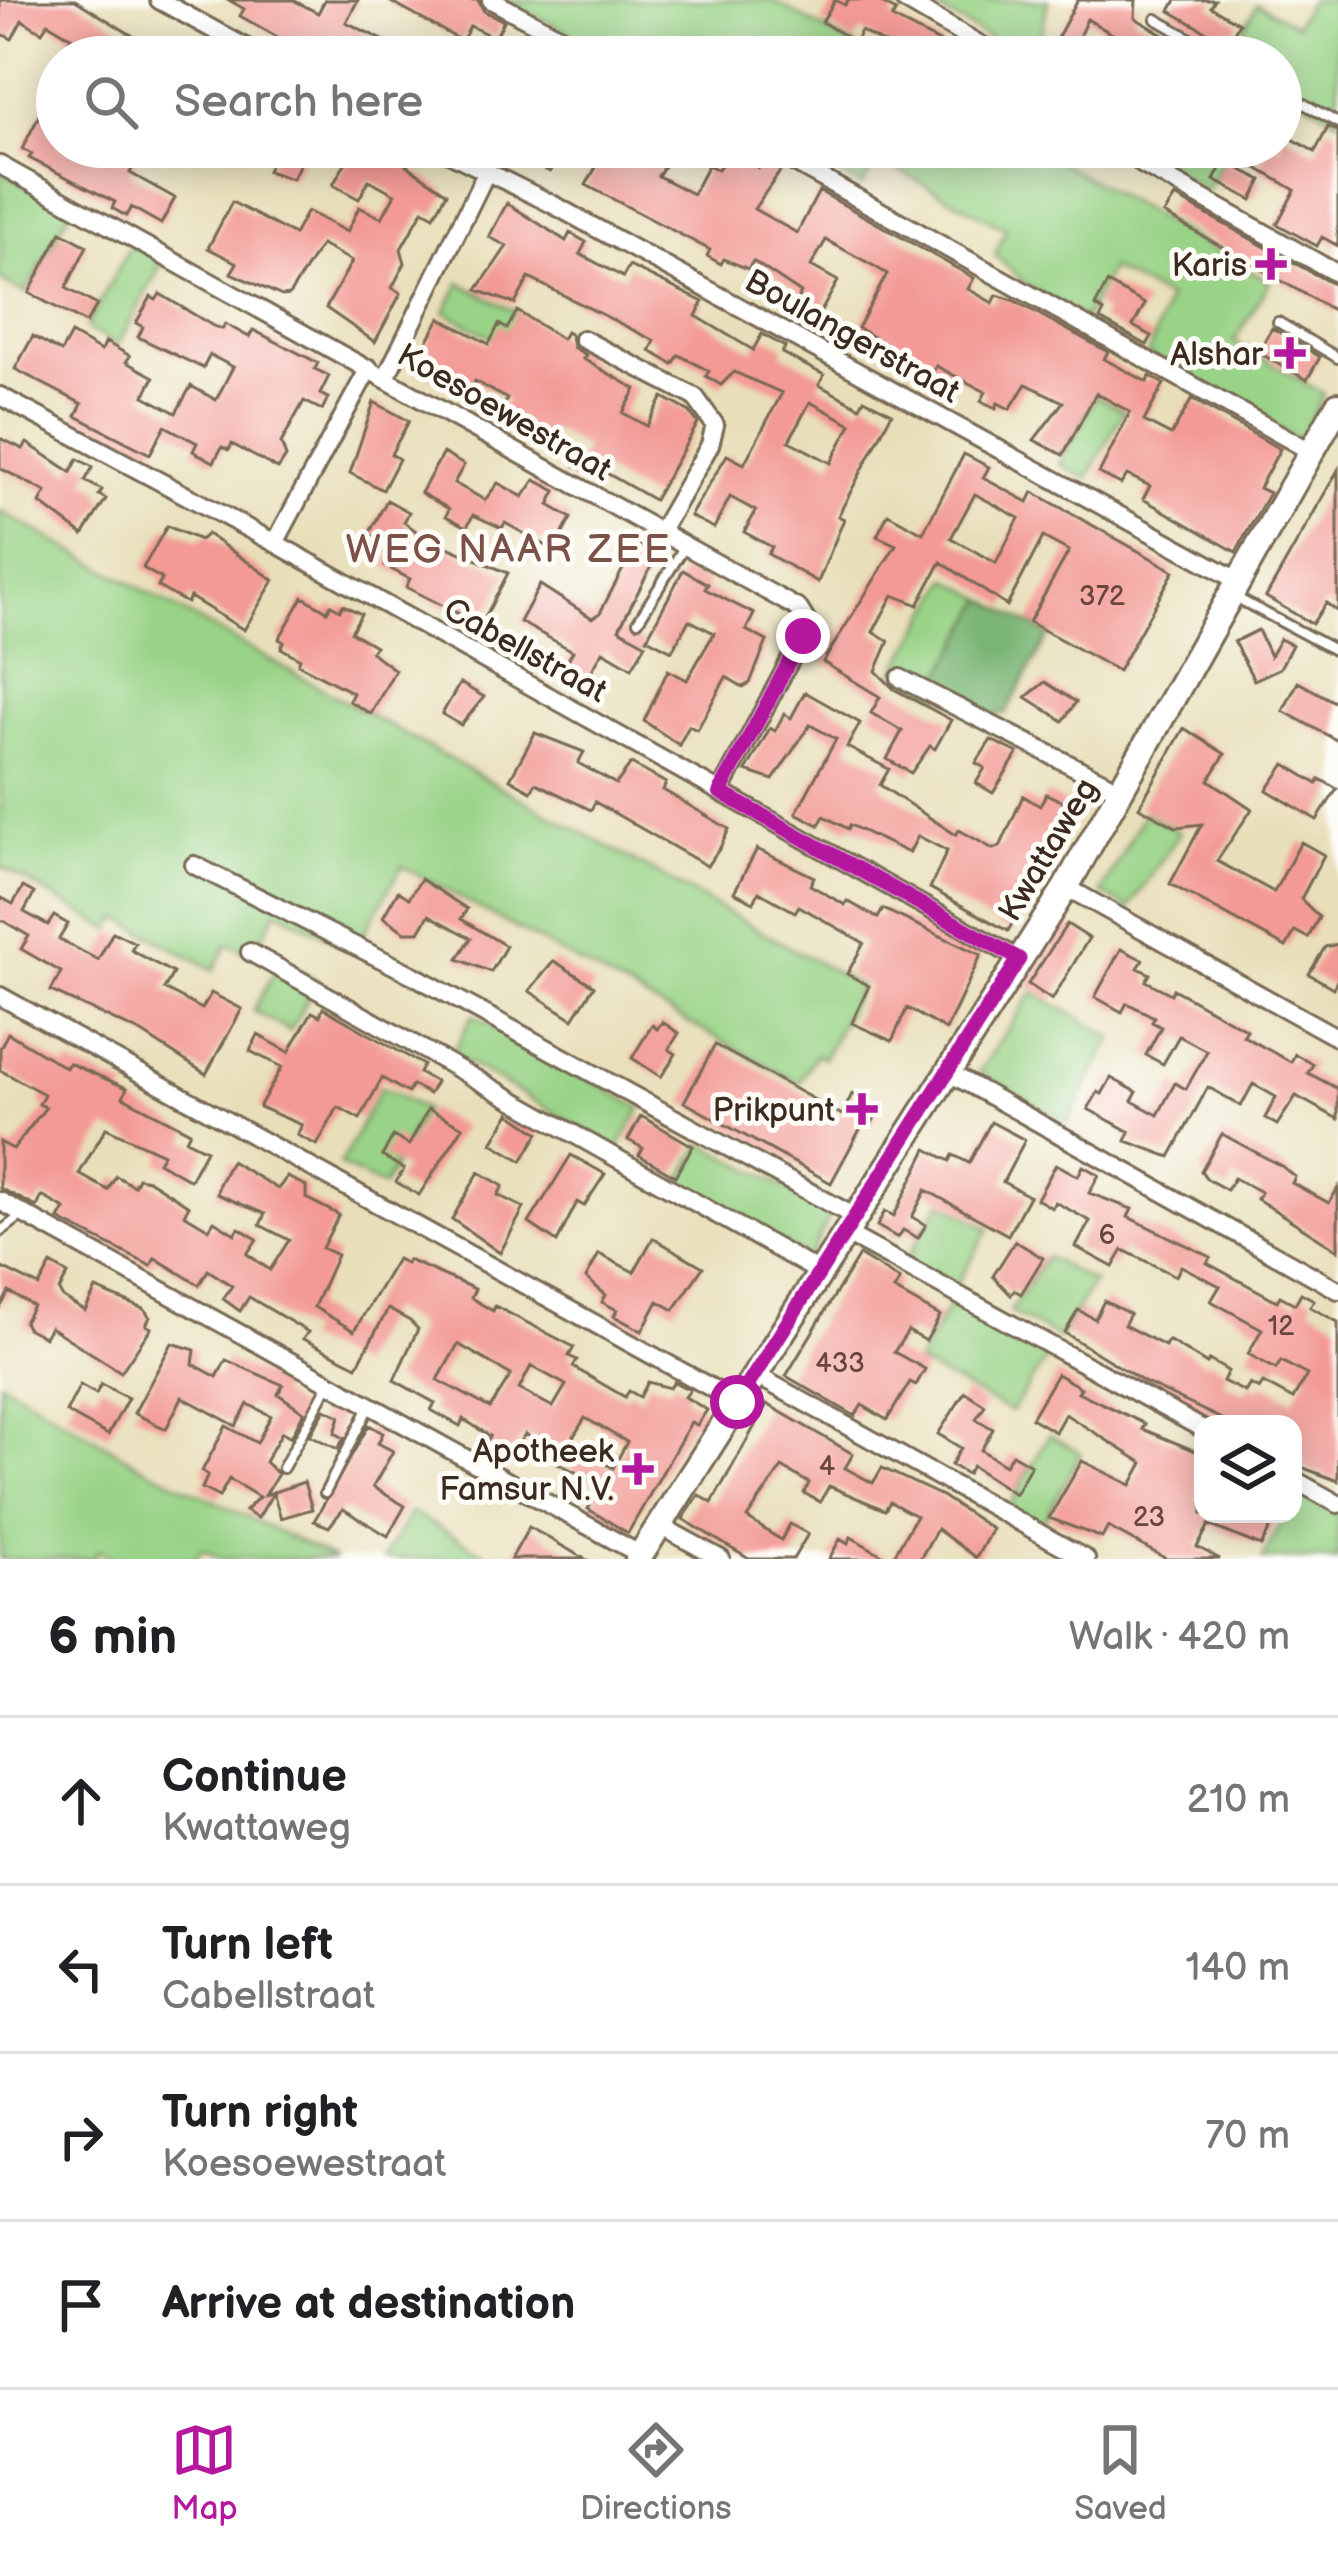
<!DOCTYPE html>
<meta charset="utf-8">
<style>
:root{--surface:#fff;--page:#f2f2f2;--text:#202124;--muted:#757577;--line:#e0e0e0;--accent:#b5179e}
body{margin:0;font-family:"Balsamiq Sans",sans-serif;background:var(--page);color:var(--text)}
.controls{position:absolute;right:36px;bottom:36px;display:grid;overflow:hidden;border-radius:24px;box-shadow:0 6px 30px #0003}
.controls button{width:108px;height:108px;display:grid;place-items:center;padding:0;border:0;border-bottom:3px solid var(--line);background:var(--surface);color:var(--text);font:60px sans-serif}
.stop{position:absolute;width:36px;height:36px;margin:-27px;border:9px solid #b5179e;border-radius:50%;background:#fff}
.stop.end{background:#b5179e;border-color:#fff;box-shadow:0 3px 12px #0008}
.list{margin:0;padding:0;list-style:none}
h2{display:flex;justify-content:space-between;align-items:center;height:156px;margin:0;padding:0 48px;font-size:51px}
h2 small{font-size:39px;font-weight:400;color:var(--muted)}
.list li{display:grid;grid-template-columns:78px 1fr auto;gap:36px;align-items:center;box-sizing:border-box;height:168px;padding:0 48px;border-top:3px solid var(--line)}
.list b{display:block;font-size:45px;white-space:nowrap}
.list p{margin:0;font-size:39px;white-space:nowrap;color:var(--muted)}
.list em{font-size:39px;font-style:normal;color:var(--muted)}
.icon{flex:none;width:66px;height:66px;fill:none;stroke:currentColor;stroke-width:2;stroke-linecap:round;stroke-linejoin:round}
.map{position:relative;flex:none;width:1338px;height:1559px;overflow:hidden}
.search{position:absolute;background:var(--surface);box-shadow:0 6px 30px #0003;left:36px;right:36px;top:36px;height:132px;display:flex;align-items:center;gap:30px;box-sizing:border-box;padding:0 42px;border-radius:66px;color:var(--muted);font-size:45px}
.sheet{height:828px;background:var(--surface)}
nav{display:flex;justify-content:space-around;align-items:center;box-sizing:border-box;height:168px;border-top:3px solid var(--line);background:var(--surface);font-size:33px;color:var(--muted)}
nav a{display:grid;justify-items:center;gap:6px}
nav .on{color:var(--accent)}
.map>svg:first-child{display:block}
.green{fill:#99d387;stroke:#6a7e52;stroke-width:3}
.forest{fill:#7ab574;stroke:#5a7049;stroke-width:3}
.building{fill:#f39a95;fill-rule:evenodd}
.lines{fill:none;stroke-linecap:round;stroke-linejoin:round}
.lane-casing{stroke:#786955;stroke-width:14}
.street-casing{stroke:#786955;stroke-width:22}
.primary-casing{stroke:#786955;stroke-width:30}
.lane{stroke:#fff;stroke-width:8}
.street{stroke:#fff;stroke-width:16}
.primary{stroke:#fff;stroke-width:24}
.route{stroke:#b5179e;stroke-width:15}
.poi-dot{fill:#b5179e;stroke:#fdfcf7;stroke-width:4.5}
.labels{text-anchor:middle;stroke-width:10;stroke-linejoin:round;paint-order:stroke}
.number-label{font-size:27px;fill:#69463c}
.poi-label{font-size:33px;fill:#3b2a1e;stroke:#fdfcf7;text-anchor:end}
.street-label{font-size:33px;fill:#3b2a1e;stroke:#fdfcf7}
.quarter-label{font-size:39px;letter-spacing:3px;fill:#7b5148;stroke:#fdfcf7}
</style>
<div class="map">
<svg width="1338" height="1559" viewBox="0 0 1338 1559">
<rect width="100%" height="100%" fill="#fdfcf7"/>
<filter id="ink" filterUnits="userSpaceOnUse"><feTurbulence type="fractalNoise" baseFrequency=".00833" numOctaves="2"/><feDisplacementMap in="SourceGraphic" scale="24" xChannelSelector="R" yChannelSelector="G"/><feConvolveMatrix kernelMatrix="1 2 1 2 8 2 1 2 1" color-interpolation-filters="sRGB"/></filter>
<filter id="wash" filterUnits="userSpaceOnUse"><feTurbulence type="fractalNoise" baseFrequency=".004" numOctaves="4" result="noise"/><feDisplacementMap in="SourceGraphic" scale="48" xChannelSelector="R" yChannelSelector="G"/><feGaussianBlur stdDeviation="2.7" result="paint"/><feColorMatrix in="noise" values="0 0 0 0 0 0 0 0 0 0 0 0 0 0 0 0 0 1.4 0 .05"/><feComposite in="paint" operator="in"/></filter>
<g filter="url(#wash)">
<rect width="100%" height="100%" fill="#e8dfba"/>
<path class="green" d="M505 0H772L873 57H616Z
M921 0H1048L1037 57H1022Z
M1310 0H1338V120L1281 87V57H1229L1257 4 1295 25Z
M789 147H1033L1270 282 1234 342 1324 394 1300 440 1148 354 1168 299 1110 269 1084 319 1028 286 995 255 1006 229 878 159 862 186Z
M1150 147H1209L1225 155 1207 191 1144 153Z
M0 172 71 209 26 293 0 280Z
M131 244 163 261 118 345 86 328Z
M460 283 521 315 505 345 445 312Z
M1096 396 1124 411 1087 479 1060 464Z
M0 511 860 986 824 1058 816 1054 799 1083 402 866 354 951 277 910 252 956 228 943 214 970 119 918 111 930 0 866Z
M949 579 985 599 932 691 895 672Z
M1144 813 1180 832 1129 909 1101 893Z
M281 960 318 981 290 1031 253 1011Z
M1033 992 1113 1037 1067 1123 979 1072Z
M473 1015 641 1108 618 1149 452 1054Z
M381 1087 424 1109 383 1187 340 1165Z
M702 1143 832 1212 809 1258 679 1185Z
M941 1202 989 1229 955 1287 906 1260Z
M1046 1257 1093 1282 1059 1338 1010 1312Z
M952 1300 1050 1353 1011 1412 917 1363Z
M0 1381 141 1466 335 1559H221L202 1549 195 1559H115L98 1550 93 1559H0Z
M1049 1435 1081 1453 1040 1527 1008 1509Z
M1297 1492 1338 1515V1559H1262L1286 1514H1293Z
M411 1512 489 1556 488 1559H383Z"/>
<path class="forest" d="M985 599 1049 635 1006 713 982 716 932 691Z"/>
<g id="blocks">
<path class="building" d="M0 0H75L133 36 121 57H60L71 37 48 23 42 32 22 20 12 39 0 33Z
M229 0H293L318 13 325 0H358L346 22 418 57H313L240 16 244 9Z
M387 0H478L484 11 504 21 495 38 470 26 462 41Z
M835 0 845 5 848 0H876L896 11 892 18 943 44 936 57H898L901 53 861 31 855 42 822 22Z
M1078 0H1136L1135 18 1201 57H1150L1087 19 1070 57H1058L1050 51Z
M1176 0H1215L1211 7 1239 23 1228 44 1170 11Z
M44 106 57 113V147H79L98 158 104 147H113L137 160 130 173 175 198 161 224 131 207 126 216 112 208 115 202 29 158 32 154 22 149Z
M1328 127 1338 131V246L1322 237 1317 246 1277 224 1295 190 1257 168 1269 147H1281V132L1315 152Z
M277 147H309L292 179 267 171Z
M354 147 387 157 389 153 447 193 434 216 423 210 401 249 405 263 392 288 401 293 375 342 326 308 352 261 321 245 289 295 282 296 231 273 237 263 208 248 232 202 294 235 307 211 347 232 359 207 382 218 395 194 369 180 359 199 333 185Z
M528 147H643L639 153 664 166 658 176 693 194 708 165 718 170 728 152 759 168 763 161 781 170 754 209 797 233 819 191 974 278 968 289 993 303 997 295 1013 300 1108 352 1104 359 1147 382 1150 376 1164 384 1144 421 1171 435 1192 399 1280 449 1259 488 1269 493 1236 552 1143 499 1150 486 1127 475 1121 484 1099 473 1130 412 1096 393 1063 455 1034 440 1063 402 1026 384 1010 409 998 403 996 408 981 401 986 392 936 366 932 373 858 328 887 274 874 266 826 240 811 266 838 281 819 315 796 302 801 293 753 261 748 269 724 259 721 264 707 256 710 250 586 185 596 167 562 148 550 172 522 158Z
M1224 161 1262 180 1252 200 1214 180Z
M1175 197 1338 287V313L1164 214Z
M507 203 566 241 570 233 586 242 580 254 623 277 629 266 703 302 696 316 753 350 762 334 785 347 782 353 824 375 819 385 860 407 864 399 892 413 838 516 844 519 818 582 768 554 772 547 744 532 756 511 730 497 714 528 690 516 727 455 744 464 782 393 734 372 721 385 706 376 709 371 679 355 673 364 650 351 655 341 529 278 515 304 477 290 507 246 489 237ZM810 402 851 424 831 463 789 441Z
M61 232 87 246 66 288 97 305 86 323 29 293Z
M1107 283 1145 304 1133 326 1152 336 1147 345 1100 319 1104 312 1095 306Z
M160 294 213 326 222 329 225 324 249 337 253 330 318 363 315 369 329 376 320 394 328 398 322 410 304 401 281 443 286 457 278 469 232 444 229 450 222 447 214 462 193 451 197 443 165 426 150 454 76 416 82 404 15 369 33 336 61 352 71 334 101 351 106 342 130 356 126 362 154 377 144 396 176 413 191 386 216 400 233 367 210 355 203 368 138 337 143 327 136 323 151 297 156 300Z
M517 311 562 339 566 332 571 335 573 347 586 355 583 359 636 389 623 413 647 426 663 397 690 412 698 423 654 500 603 471 599 478 575 466 585 448 551 429 544 442 498 415 507 399 475 381 469 393 413 367 440 318 489 344 499 324 507 329Z
M1272 328 1320 357 1307 380 1258 352Z
M374 402 409 421 391 454 399 459 383 490 350 473Z
M0 438 23 449 27 443 71 472 78 459 93 467 85 481 102 490 99 495 106 499 83 535 40 503 46 492 0 468Z
M443 453 464 465 454 483 485 500 498 483 523 497 535 480 556 491 549 505 571 518 554 550 505 523 502 528 473 515 467 527 446 516 449 509 421 493Z
M964 454 989 467 983 478 1028 502 1033 492 1174 571 1118 671 1029 622 1069 551 1043 537 1007 606 941 562 918 605 893 595 873 632 889 641 876 671 894 689 951 720 935 749 930 746 911 773 887 759 902 731 871 713 880 697 823 662 896 545 877 536 888 514 923 533ZM975 494 1019 518 996 563 951 538Z
M1338 470V612L1326 603 1312 624 1266 597Z
M387 500 409 512 404 522 424 537 508 573 481 625 406 587 410 579 385 566 395 547 369 534Z
M167 526 200 540 207 534 274 580 244 630 190 597 187 603 158 587 162 579 143 568Z
M636 544 657 555 619 629 646 644 632 668 603 651 582 687 561 671 573 651 520 622 540 585 592 618 600 613Z
M683 570 708 584 705 589 754 614 746 630 767 641 750 683 743 687 726 677 697 730 689 726 679 745 644 721 668 670 687 680 714 633 689 620 672 651 647 638Z
M303 597 327 611 331 605 340 610 343 605 361 614 351 632 375 646 371 652 395 670 371 714 349 701 353 693 298 664 300 659 281 648 284 642 279 639Z
M1258 630 1270 656 1280 639 1292 645 1280 668 1254 680 1234 642Z
M1045 682 1076 702 1063 721 1026 697Z
M1298 682 1338 704V741L1283 711Z
M460 683 484 697 461 725 442 714Z
M805 692 860 723 847 747 889 769 880 785 956 835 959 830 993 849 1000 847 1023 796 1040 806 1046 794 1077 808 1008 931 930 888 947 851 918 836 909 853 850 825 848 829 824 816 819 825 796 813 836 739 810 725 773 780 746 771 770 728 775 731 784 714 791 718Z
M1184 728 1225 754 1209 780 1252 809 1217 861 1274 892 1301 842 1324 855 1301 899 1319 917 1308 938 1295 931 1286 947 1170 884 1202 824 1176 827 1139 807Z
M535 733 584 752 578 763 616 784 631 764 666 783 663 790 729 829 720 848 707 866 595 802 591 810 536 783 531 791 510 779Z
M991 740 1018 753 993 793 976 783 985 768 976 763Z
M1285 764 1317 784 1320 779 1337 789 1317 820 1267 790Z
M757 849 814 877 810 885 845 905 847 901 878 918 883 909 981 955 946 1030 907 1008 892 1041 852 1023 869 986 847 974 864 943 799 906 795 912 759 892 754 902 734 892Z
M421 879 467 909 461 919 506 946 491 972 458 959 471 938 429 915 419 932H405L383 917 398 891 409 898Z
M23 887 34 893 24 912 48 925 54 916 68 924 59 939 98 960 113 932 135 943 131 950 173 973 164 989 202 1009 211 993 242 1009 206 1074 142 1033 51 991 61 972 21 949 29 936 0 919V897L13 904Z
M1067 924 1089 938 1052 1000 1028 984Z
M1338 944V979L1333 988 1309 974 1325 947Z
M1121 949 1143 960 1138 968 1150 974 1146 981 1171 994 1173 989 1247 1030 1243 1036 1291 1062 1295 1054 1313 1064 1308 1073 1338 1089V1119L1296 1096 1277 1125 1265 1118 1276 1097 1253 1084 1241 1106 1208 1087 1170 1157 1126 1141 1130 1132 1088 1109 1098 1092 1102 1094 1111 1078 1137 1092 1132 1101 1158 1115 1175 1083 1186 1089 1207 1051 1179 1036 1163 1064 1146 1055 1161 1027 1152 1022 1154 1017 1127 1003 1122 1012 1095 997Z
M554 961 594 986 573 1019 529 991Z
M323 1008 423 1065 419 1073 436 1082 429 1094 412 1085 408 1093 382 1078 360 1119 338 1107 317 1145 297 1135 302 1125 259 1107 282 1067 250 1051 258 1035 289 1052 312 1012 320 1016Z
M662 1022 679 1033 669 1049 676 1054 661 1077 632 1058 652 1025 657 1029Z
M8 1033 66 1068 69 1063 127 1088 123 1097 190 1132 186 1140 206 1150 190 1180 158 1162 163 1154 106 1128 79 1174 108 1190 116 1176 134 1186 138 1178 148 1180 189 1206 184 1214 209 1229 214 1221 235 1234 239 1228 257 1239 247 1254 270 1270 289 1240 260 1225 265 1214 217 1194 219 1184 231 1161 278 1189 287 1177 306 1186V1198L339 1215 322 1248 337 1255 314 1307 354 1331 397 1259 406 1264 408 1260 475 1289 471 1298 493 1311 495 1306 574 1347 569 1356 577 1360 573 1367 625 1397 629 1391 640 1397 648 1382 670 1388 674 1382 690 1390 685 1397 707 1410 697 1425 691 1422 628 1533 588 1509 602 1485 543 1456 547 1449 525 1434 510 1456H504L485 1444 490 1436 463 1419 460 1426 431 1410 435 1403 394 1380 418 1329 410 1321 388 1309 357 1366 303 1339 308 1332 249 1297 240 1311 223 1299 232 1286 208 1270 199 1285 155 1258 151 1266 68 1224 59 1219 65 1209 42 1196 37 1207 0 1188V1142L13 1149 46 1107 39 1104 44 1094 0 1070V1048ZM458 1344 511 1375 490 1408 438 1380ZM531 1366 566 1385 553 1407 519 1389ZM585 1418 627 1442 613 1468 569 1444Z
M715 1045 842 1115 852 1094 880 1107 871 1125 864 1122 831 1183 684 1102Z
M428 1109 463 1127 419 1195 396 1182 404 1169 382 1156 393 1136 409 1145Z
M510 1113 539 1133 522 1161 492 1143Z
M641 1116 693 1146 675 1176 639 1155 643 1148 628 1140Z
M991 1122 1025 1140 1003 1182 1029 1196 1008 1235 926 1190 912 1217 926 1225 918 1238 903 1230 898 1238 877 1226 885 1211 894 1216 927 1149 950 1161 953 1155 969 1163Z
M1222 1134 1283 1167 1295 1177 1292 1183 1329 1203 1338 1188V1250L1257 1199 1261 1192 1234 1178 1227 1190 1207 1179 1201 1171Z
M571 1155 605 1174 584 1206 577 1202 557 1242 529 1223Z
M1056 1164 1078 1176 1083 1166 1099 1175 1089 1193 1132 1209 1128 1217 1211 1257 1207 1263 1277 1301 1280 1296 1295 1304 1301 1293 1314 1300 1310 1307 1338 1322V1481L1293 1464V1424H1232L1144 1382 1065 1333 1078 1310 1095 1319 1104 1301 1130 1314 1124 1325 1165 1346 1168 1340 1207 1364 1209 1360 1228 1371 1223 1381 1245 1392 1250 1384 1259 1389 1263 1383 1293 1399 1307 1375 1281 1361 1276 1369 1248 1354 1262 1329 1211 1301 1220 1286 1181 1266 1176 1276 1123 1250 1113 1267 1076 1247 1090 1221 1055 1202 1052 1208 1037 1199Z
M479 1172 503 1186 498 1195 524 1208 500 1253 452 1219Z
M653 1238 703 1267 674 1310 658 1301 642 1331 614 1316 617 1310 602 1302 606 1295 586 1278 599 1254 634 1272Z
M1015 1241 1043 1258 1021 1294 1014 1290 1011 1295 993 1276Z
M859 1255 900 1280 894 1290 940 1316 926 1341 908 1331 894 1352 925 1369 916 1385 910 1382 887 1420 862 1405 855 1416 786 1376Z
M51 1264 68 1274 59 1291 62 1297 85 1311 96 1289 144 1309 150 1317 146 1325 151 1328 121 1372 50 1327 44 1337 27 1328 24 1322 33 1306 9 1292 0 1308V1267L39 1286Z
M172 1343 195 1350 193 1364 217 1377 226 1360 283 1385 278 1394 304 1412 291 1437 282 1432 265 1462 278 1474 265 1495 304 1482 312 1509 281 1518 273 1493 258 1518 245 1511 259 1497 229 1479 219 1497 202 1488 208 1475 202 1471 226 1426 257 1443 271 1416 248 1404 236 1426 182 1397 166 1429 134 1413Z
M1057 1374 1081 1388 1078 1392 1145 1424 1142 1429 1203 1454V1514H1278L1261 1546 1209 1525 1197 1547 1220 1559H1167L1108 1527 1102 1538 1049 1518 1082 1461 1131 1485 1143 1463 1065 1414 1055 1432 1031 1418Z
M101 1384 128 1398 108 1435 66 1412 80 1385 96 1394Z
M965 1392 985 1405 976 1419 993 1429 981 1450 1005 1465 1012 1454 1031 1465 1015 1494 972 1466 967 1474 951 1465 961 1448 938 1434Z
M767 1404 853 1454 845 1468 873 1483 882 1468 942 1496 992 1529 976 1558 937 1529 920 1559H892L916 1516 890 1502 885 1510 829 1486 820 1502 804 1493 809 1483 782 1467 747 1518 781 1540 790 1524 808 1534 793 1559H749L683 1519 699 1495 712 1503Z
M325 1409 340 1416 335 1433 344 1438 338 1449 310 1435Z
M369 1425 383 1433 378 1443 393 1451 373 1487 405 1506 388 1536 343 1509 329 1527 314 1521Z
M529 1527 585 1559H511Z
M851 1537 889 1559H829L840 1539 848 1544Z"/>
</g>
</g>
<g filter="url(#ink)">
<use href="#blocks" fill-opacity="0" stroke="#786955" stroke-width="3"/>
<g class="lines">
<defs>
<path id="lane" d="M1156 19 1223 57
M1281 91 1338 123
M1278 322 1338 358
M1233 596 1338 652
M638 621 683 549
M0 1232 21 1216
M283 1468 329 1384
M325 1493 369 1407"/>
<path id="street" d="M159 0 263 57
M491 0 598 57
M904 0 1001 57
M437 147 552 204 1239 581
M766 147 1312 452
M1125 147 1143 165 1338 274
M0 165 799 609 807 622 803 636 720 792
M583 339 695 397 715 425 710 445 659 534
M386 377 487 171
M0 396 275 543 1019 959
M275 543 369 368
M900 678 1120 790
M194 865 413 975 857 1218
M1066 887 1338 1038
M250 952 821 1273
M0 996 737 1402
M946 1071 1338 1290
M0 1201 641 1555
M847 1234 1203 1429
M754 1374 1086 1559
M1293 1479 1338 1504
M659 1525 721 1559"/>
<path id="primary" d="M638 1559 1066 887 1338 405"/>
</defs>
<use href="#lane" class="lane-casing"/>
<use href="#street" class="street-casing"/>
<use href="#primary" class="primary-casing"/>
<use href="#lane" class="lane"/>
<use href="#street" class="street"/>
<use href="#primary" class="primary"/>
</g>
</g>
<g class="lines" filter="url(#ink)">
<path class="route" d="M737 1402 1019 959 720 792 803 636"/>
</g>
<g class="poi-dot">
<path d="M1265 246h12v12h12v12h-12v12h-12v-12h-12v-12h12z"/>
<path d="M1284 335h12v12h12v12h-12v12h-12v-12h-12v-12h12z"/>
<path d="M856 1091h12v12h12v12h-12v12h-12v-12h-12v-12h12z"/>
<path d="M632 1451h12v12h12v12h-12v12h-12v-12h-12v-12h12z"/>
</g>
<g class="labels">
<g class="number-label">
<text x="1102" y="605">372</text>
<text x="1107" y="1244">6</text>
<text x="1281" y="1335">12</text>
<text x="840" y="1372">433</text>
<text x="827" y="1475">4</text>
<text x="1149" y="1526">23</text>
</g>
<g class="poi-label">
<text x="1247" y="276">Karis</text>
<text x="1263" y="365">Alshar</text>
<text x="835" y="1121">Prikpunt</text>
<text x="614" y="1462">Apotheek<tspan x="614" dy="38">Famsur N.V.</tspan></text>
</g>
<g class="street-label">
<text transform="translate(853 335) rotate(29)" y="12">Boulangerstraat</text>
<text transform="translate(505 411) rotate(30)" y="12">Koesoewestraat</text>
<text transform="translate(526 649) rotate(29)" y="12">Cabellstraat</text>
<text transform="translate(1047 849) rotate(-59)" y="12">Kwattaweg</text>
</g>
<g class="quarter-label">
<text x="509" y="562">WEG NAAR ZEE</text>
</g>
</g>
</svg>
<div class="controls">
<button><svg class="icon" aria-label="layers" viewBox="0 0 24 24"><path d="M12 4l9 5-9 5-9-5zM3 14l9 5 9-5"/></svg></button>
</div>
<div class="stop" style="left:737px;top:1402px"></div>
<div class="stop end" style="left:803px;top:636px"></div>
<div class="search"><svg class="icon" aria-label="search" viewBox="0 0 24 24"><circle cx="10" cy="10" r="6"/><path d="M15 15l6 6"/></svg>Search here</div>
</div>
<section class="sheet">
<h2>6 min<small>Walk · 420 m</small></h2>
<ul class="list">
<li><svg class="icon" aria-label="ahead" viewBox="0 0 24 24"><path d="M12 20V5M6 11l6-6 6 6"/></svg><div><b>Continue</b><p>Kwattaweg</p></div><em>210 m</em></li>
<li><svg class="icon" aria-label="left" viewBox="0 0 24 24"><path d="M17 20v-9H6M10 6l-5 5 5 5"/></svg><div><b>Turn left</b><p>Cabellstraat</p></div><em>140 m</em></li>
<li><svg class="icon" aria-label="right" viewBox="0 0 24 24"><path d="M7 20v-9h11M14 6l5 5-5 5"/></svg><div><b>Turn right</b><p>Koesoewestraat</p></div><em>70 m</em></li>
<li><svg class="icon" aria-label="arrive" viewBox="0 0 24 24"><path d="M6 21V4h12l-3 4 3 4H6"/></svg><div><b>Arrive at destination</b></div></li>
</ul>
</section>
<nav>
<a class="on"><svg class="icon" aria-label="map" viewBox="0 0 24 24"><path d="M3 6l6-2 6 2 6-2v14l-6 2-6-2-6 2zM9 4v14M15 6v14"/></svg>Map</a>
<a><svg class="icon" aria-label="directions" viewBox="0 0 24 24"><path d="M12 3l9 9-9 9-9-9zM9 14v-3h6M13 9l2 2-2 2"/></svg>Directions</a>
<a><svg class="icon" aria-label="saved" viewBox="0 0 24 24"><path d="M7 4h10v16l-5-4-5 4z"/></svg>Saved</a>
</nav>
